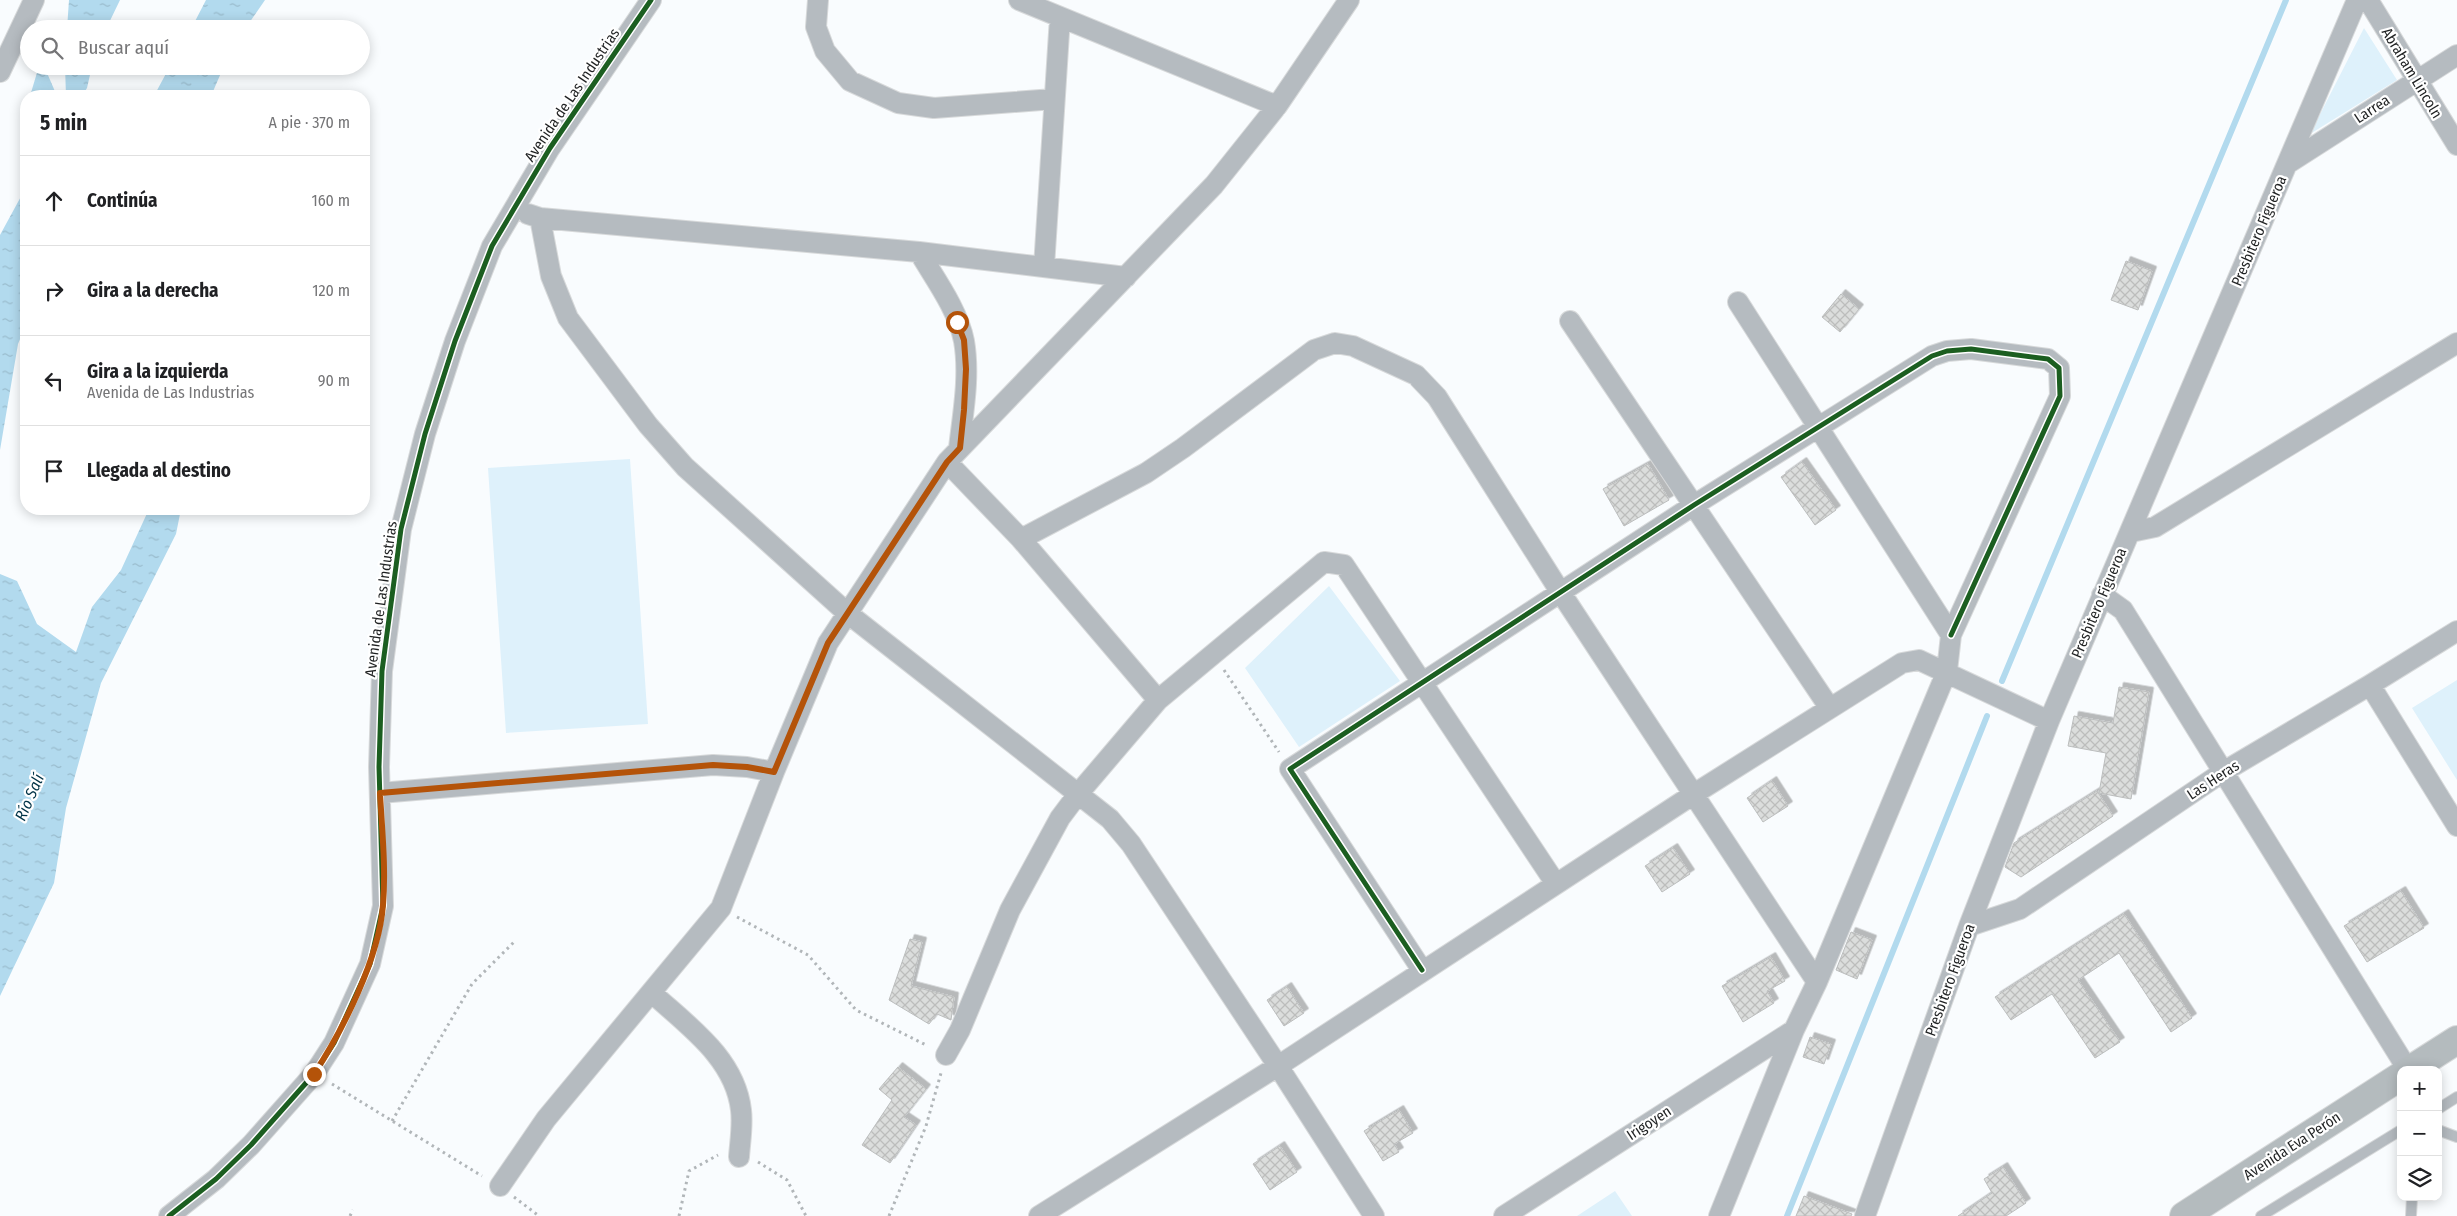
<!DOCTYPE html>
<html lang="es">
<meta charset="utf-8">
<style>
:root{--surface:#fff;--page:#f6f6f6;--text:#202124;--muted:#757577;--line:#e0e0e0}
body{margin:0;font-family:"Fira Sans Condensed",sans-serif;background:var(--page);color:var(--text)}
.controls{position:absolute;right:15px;bottom:15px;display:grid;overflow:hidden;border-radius:10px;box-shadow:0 2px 12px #0003}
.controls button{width:45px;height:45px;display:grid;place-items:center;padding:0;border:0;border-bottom:1px solid var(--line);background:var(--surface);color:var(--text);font:25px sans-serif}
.stop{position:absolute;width:15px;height:15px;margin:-11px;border:4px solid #b45309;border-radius:50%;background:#fff}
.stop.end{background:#b45309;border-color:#fff;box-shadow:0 1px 5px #0008}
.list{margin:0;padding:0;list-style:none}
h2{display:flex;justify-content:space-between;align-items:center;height:65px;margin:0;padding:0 20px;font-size:21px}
h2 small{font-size:16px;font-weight:400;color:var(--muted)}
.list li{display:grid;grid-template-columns:32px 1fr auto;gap:15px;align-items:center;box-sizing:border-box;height:90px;padding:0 20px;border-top:1px solid var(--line)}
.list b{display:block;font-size:19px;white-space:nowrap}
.list p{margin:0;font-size:16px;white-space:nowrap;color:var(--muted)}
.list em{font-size:16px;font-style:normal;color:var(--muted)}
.icon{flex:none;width:28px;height:28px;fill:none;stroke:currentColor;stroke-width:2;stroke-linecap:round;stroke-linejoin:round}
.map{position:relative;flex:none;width:2457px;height:1216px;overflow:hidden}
.search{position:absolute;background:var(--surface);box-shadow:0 2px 12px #0003;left:20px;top:20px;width:350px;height:55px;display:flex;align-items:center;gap:12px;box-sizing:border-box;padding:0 18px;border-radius:28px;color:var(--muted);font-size:19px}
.panel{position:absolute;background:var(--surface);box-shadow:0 2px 12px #0003;left:20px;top:90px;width:350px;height:425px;border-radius:20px}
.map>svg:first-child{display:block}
.green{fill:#def1fb}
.water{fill:url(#water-ripples)}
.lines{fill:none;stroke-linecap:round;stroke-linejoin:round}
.stream{stroke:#b2daee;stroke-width:6}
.building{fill:url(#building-cross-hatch);stroke:#bcbebe;filter:url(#shadow)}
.service-casing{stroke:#d7d9da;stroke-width:12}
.minor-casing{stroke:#d7d9da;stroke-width:22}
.secondary-casing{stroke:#d7d9da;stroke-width:30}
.path{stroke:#b1b6b9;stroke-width:3;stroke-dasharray:2.5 4;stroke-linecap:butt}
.service{stroke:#b5bbc0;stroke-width:10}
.minor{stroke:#b5bbc0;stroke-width:20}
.secondary{stroke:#b4bbbe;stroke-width:28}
.cycleway-casing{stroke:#fff;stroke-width:8}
.cycleway{stroke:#1b5e20;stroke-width:5}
.route{stroke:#b45309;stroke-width:6}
.labels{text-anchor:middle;stroke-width:4.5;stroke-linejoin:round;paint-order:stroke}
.street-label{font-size:15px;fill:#1f2122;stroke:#fff}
.water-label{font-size:16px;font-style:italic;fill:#023447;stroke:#fff}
</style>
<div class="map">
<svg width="2457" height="1216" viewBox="0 0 2457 1216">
<defs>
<pattern id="water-ripples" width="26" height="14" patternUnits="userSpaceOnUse" patternTransform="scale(1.25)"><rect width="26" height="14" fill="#b2daee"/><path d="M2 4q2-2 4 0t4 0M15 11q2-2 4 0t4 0" fill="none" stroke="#9bc"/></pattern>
<pattern id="building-cross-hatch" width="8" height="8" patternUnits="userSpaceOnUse" patternTransform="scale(1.25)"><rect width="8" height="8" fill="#dbdddc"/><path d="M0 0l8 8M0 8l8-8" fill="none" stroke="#bcbdbc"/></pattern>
<filter id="shadow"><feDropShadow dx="4.5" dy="-4.5" stdDeviation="0" flood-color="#0004"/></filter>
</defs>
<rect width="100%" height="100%" fill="#f9fcfe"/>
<path class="green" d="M2364 28 2397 80 2310 134Z
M630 459 648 724 506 733 488 468Z
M1329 586 1400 681 1299 747 1245 668Z
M2457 680V780L2412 708Z
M1615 1191 1632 1216H1577Z"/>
<path class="water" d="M69 0H120L106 29H67Z
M206 0H265L245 29H191Z
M39 66H44L57 96H30Z
M65 66H92L87 88 82 96H66Z
M170 66H224L211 96H154Z
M26 111V325L18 344 0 450V235L24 191 20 157Z
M149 509H181L176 534 101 683 66 808 54 883 0 996V574L17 581 37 624 76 652 92 607 121 570Z"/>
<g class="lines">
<path class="stream" d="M2002 681 2286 0
M1787 1216 1987 716"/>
</g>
<path class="building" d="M2126 261 2152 271 2138 310 2111 300Z
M1841 294 1859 309 1840 332 1822 317Z
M1802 462 1836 510 1815 525 1781 477Z
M1648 464 1669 500 1624 526 1603 489Z
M2119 687 2149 692 2131 799 2099 793 2106 753 2068 746 2074 716 2113 723Z
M1772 781 1788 806 1763 822 1747 798Z
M2097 791 2113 816 2021 877 2005 867 2014 843Z
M1673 848 1690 874 1662 892 1645 866Z
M2401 891 2424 928 2367 962 2344 926Z
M2124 914 2192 1018 2171 1032 2119 953 2078 980 2120 1042 2095 1058 2052 994 2011 1020 1995 997Z
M1851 932 1872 940 1857 979 1836 970Z
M910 939 922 942 911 986 954 997 951 1020 937 1014 929 1024 889 1000Z
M1771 957 1785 981 1767 991 1774 1003 1743 1022 1722 986Z
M1287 987 1304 1013 1284 1026 1267 1000Z
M1810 1037 1831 1044 1824 1064 1803 1057Z
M898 1067 926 1089 904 1117 916 1125 890 1163 862 1145 892 1100 879 1089Z
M1399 1110 1413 1133 1394 1144 1399 1152 1383 1161 1364 1131Z
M1280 1146 1297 1172 1270 1190 1253 1164Z
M2003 1167 2026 1203 2006 1216H1958L1992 1193 1984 1179Z
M1804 1196 1852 1214 1851 1216H1796Z"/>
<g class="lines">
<defs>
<path id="service" d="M2438 1109 2457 1097
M2438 1130 2457 1137
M2261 1216 2401 1130
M2411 1216 2412 1197"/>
<path id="minor" d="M818 0 816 27 825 51 850 81 898 103 934 108 1054 99
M1019 0 1277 106
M2368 0 2457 145
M0 72 34 0
M2287 164 2457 55
M528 214 540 218 919 252 1126 277
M540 218 551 276 568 318 648 425 685 467 846 612 1110 819 1131 844 1278 1066 1374 1216
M919 252C935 279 958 310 964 341 970 376 963 413 959 448
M1044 267 1060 17
M1570 321 1829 707
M2131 532 2155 527 2457 343
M1021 539 1146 473 1183 448 1314 350 1335 343 1353 346 1416 375 1437 397 1561 593 1817 982
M2102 595 2123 610 2408 1070
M2370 685 2457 826
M1158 700 1021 539 947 462 1214 185 1277 106 1349 0
M380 793 713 765 747 767 774 772
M1969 926 2020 909 2223 772 2370 685 2457 631
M1422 970 1290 769 1694 505 1932 356 1947 351 1971 349 2048 359 2059 368 2060 396 1951 635
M652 993C688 1026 735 1058 741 1110 743 1125 740 1142 739 1157
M946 1055 960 1030 1010 910 1060 818 1078 794 1158 700 1324 562 1344 565 1556 884
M500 1186 546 1119 721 908 774 772 828 643 947 462
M169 1216 216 1179 251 1145 314 1074 334 1043 370 964 383 906 379 767 382 671 401 529 425 434 455 341 492 246 550 148 651 0
M1039 1216 1278 1066 1694 794 1902 663 1919 660 2049 721
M1504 1216 1794 1030
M1719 1216 1794 1030 1817 982 1947 671 1951 635 1738 302
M1865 1216 1969 926 2049 721 2357 0"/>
<path id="secondary" d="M2410 1070 2457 1040
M2184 1216 2401 1076"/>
</defs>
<use href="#service" class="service-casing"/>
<use href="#minor" class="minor-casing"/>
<use href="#secondary" class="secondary-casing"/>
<path class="path" d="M1224 670 1279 752
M737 917 808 955 856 1010 928 1046
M332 1084 482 1176
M392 1121 472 984 516 940
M758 1162 787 1180 806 1216
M514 1197 539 1216
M350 1216 353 1210
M679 1216 689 1171 718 1155
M889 1216 926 1126 941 1073"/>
<use href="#service" class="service"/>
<use href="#minor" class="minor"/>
<use href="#secondary" class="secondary"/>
<defs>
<path id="cycleway" d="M1422 970 1290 769 1694 505 1932 356 1947 351 1971 349 2048 359 2059 368 2060 396 1951 635
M169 1216 216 1179 251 1145 314 1074 334 1043 370 964 383 906 379 767 382 671 401 529 425 434 455 341 492 246 550 148 651 0"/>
</defs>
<use href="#cycleway" class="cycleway-casing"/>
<use href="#cycleway" class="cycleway"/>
</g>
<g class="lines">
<path class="route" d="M314 1074C343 1030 379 958 383 905 386 868 382 830 380 793L713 765 747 767 774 772 828 643 947 462 960 448 964 410 966 369 964 340 957 322"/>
</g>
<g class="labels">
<g class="street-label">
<text transform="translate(2412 73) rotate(59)" y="5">Abraham Lincoln</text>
<text transform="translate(572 95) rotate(-56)" y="5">Avenida de Las Industrias</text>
<text transform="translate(2372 109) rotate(-33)" y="5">Larrea</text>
<text transform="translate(2259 231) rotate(-67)" y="5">Presbitero Figueroa</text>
<text transform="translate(381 599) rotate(-82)" y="5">Avenida de Las Industrias</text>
<text transform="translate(2099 603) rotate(-67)" y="5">Presbitero Figueroa</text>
<text transform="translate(2213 780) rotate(-33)" y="5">Las Heras</text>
<text transform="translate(1950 980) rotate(-70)" y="5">Presbitero Figueroa</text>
<text transform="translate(1649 1123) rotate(-33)" y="5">Irigoyen</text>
<text transform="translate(2292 1146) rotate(-33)" y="5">Avenida Eva Perón</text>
</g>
<g class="water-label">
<text transform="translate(29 797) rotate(-66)" y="6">Río Salí</text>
</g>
</g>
</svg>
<div class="controls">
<button>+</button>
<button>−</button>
<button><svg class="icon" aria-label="layers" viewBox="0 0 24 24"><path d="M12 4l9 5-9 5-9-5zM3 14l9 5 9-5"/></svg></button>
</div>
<div class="stop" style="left:957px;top:322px"></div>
<div class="stop end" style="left:314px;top:1074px"></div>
<div class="search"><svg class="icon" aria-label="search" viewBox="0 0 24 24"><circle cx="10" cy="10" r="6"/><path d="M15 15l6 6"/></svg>Buscar aquí</div>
<section class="panel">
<h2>5 min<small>A pie · 370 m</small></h2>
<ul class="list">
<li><svg class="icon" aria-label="ahead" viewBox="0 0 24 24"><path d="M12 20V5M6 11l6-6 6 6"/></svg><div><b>Continúa</b></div><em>160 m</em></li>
<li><svg class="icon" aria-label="right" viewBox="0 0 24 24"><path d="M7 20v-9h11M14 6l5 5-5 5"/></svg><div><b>Gira a la derecha</b></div><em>120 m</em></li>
<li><svg class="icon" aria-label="left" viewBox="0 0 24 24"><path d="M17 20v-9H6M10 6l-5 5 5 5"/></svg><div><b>Gira a la izquierda</b><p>Avenida de Las Industrias</p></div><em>90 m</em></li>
<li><svg class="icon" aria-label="arrive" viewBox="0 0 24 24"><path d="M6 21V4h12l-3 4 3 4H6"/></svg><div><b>Llegada al destino</b></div></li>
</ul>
</section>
</div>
